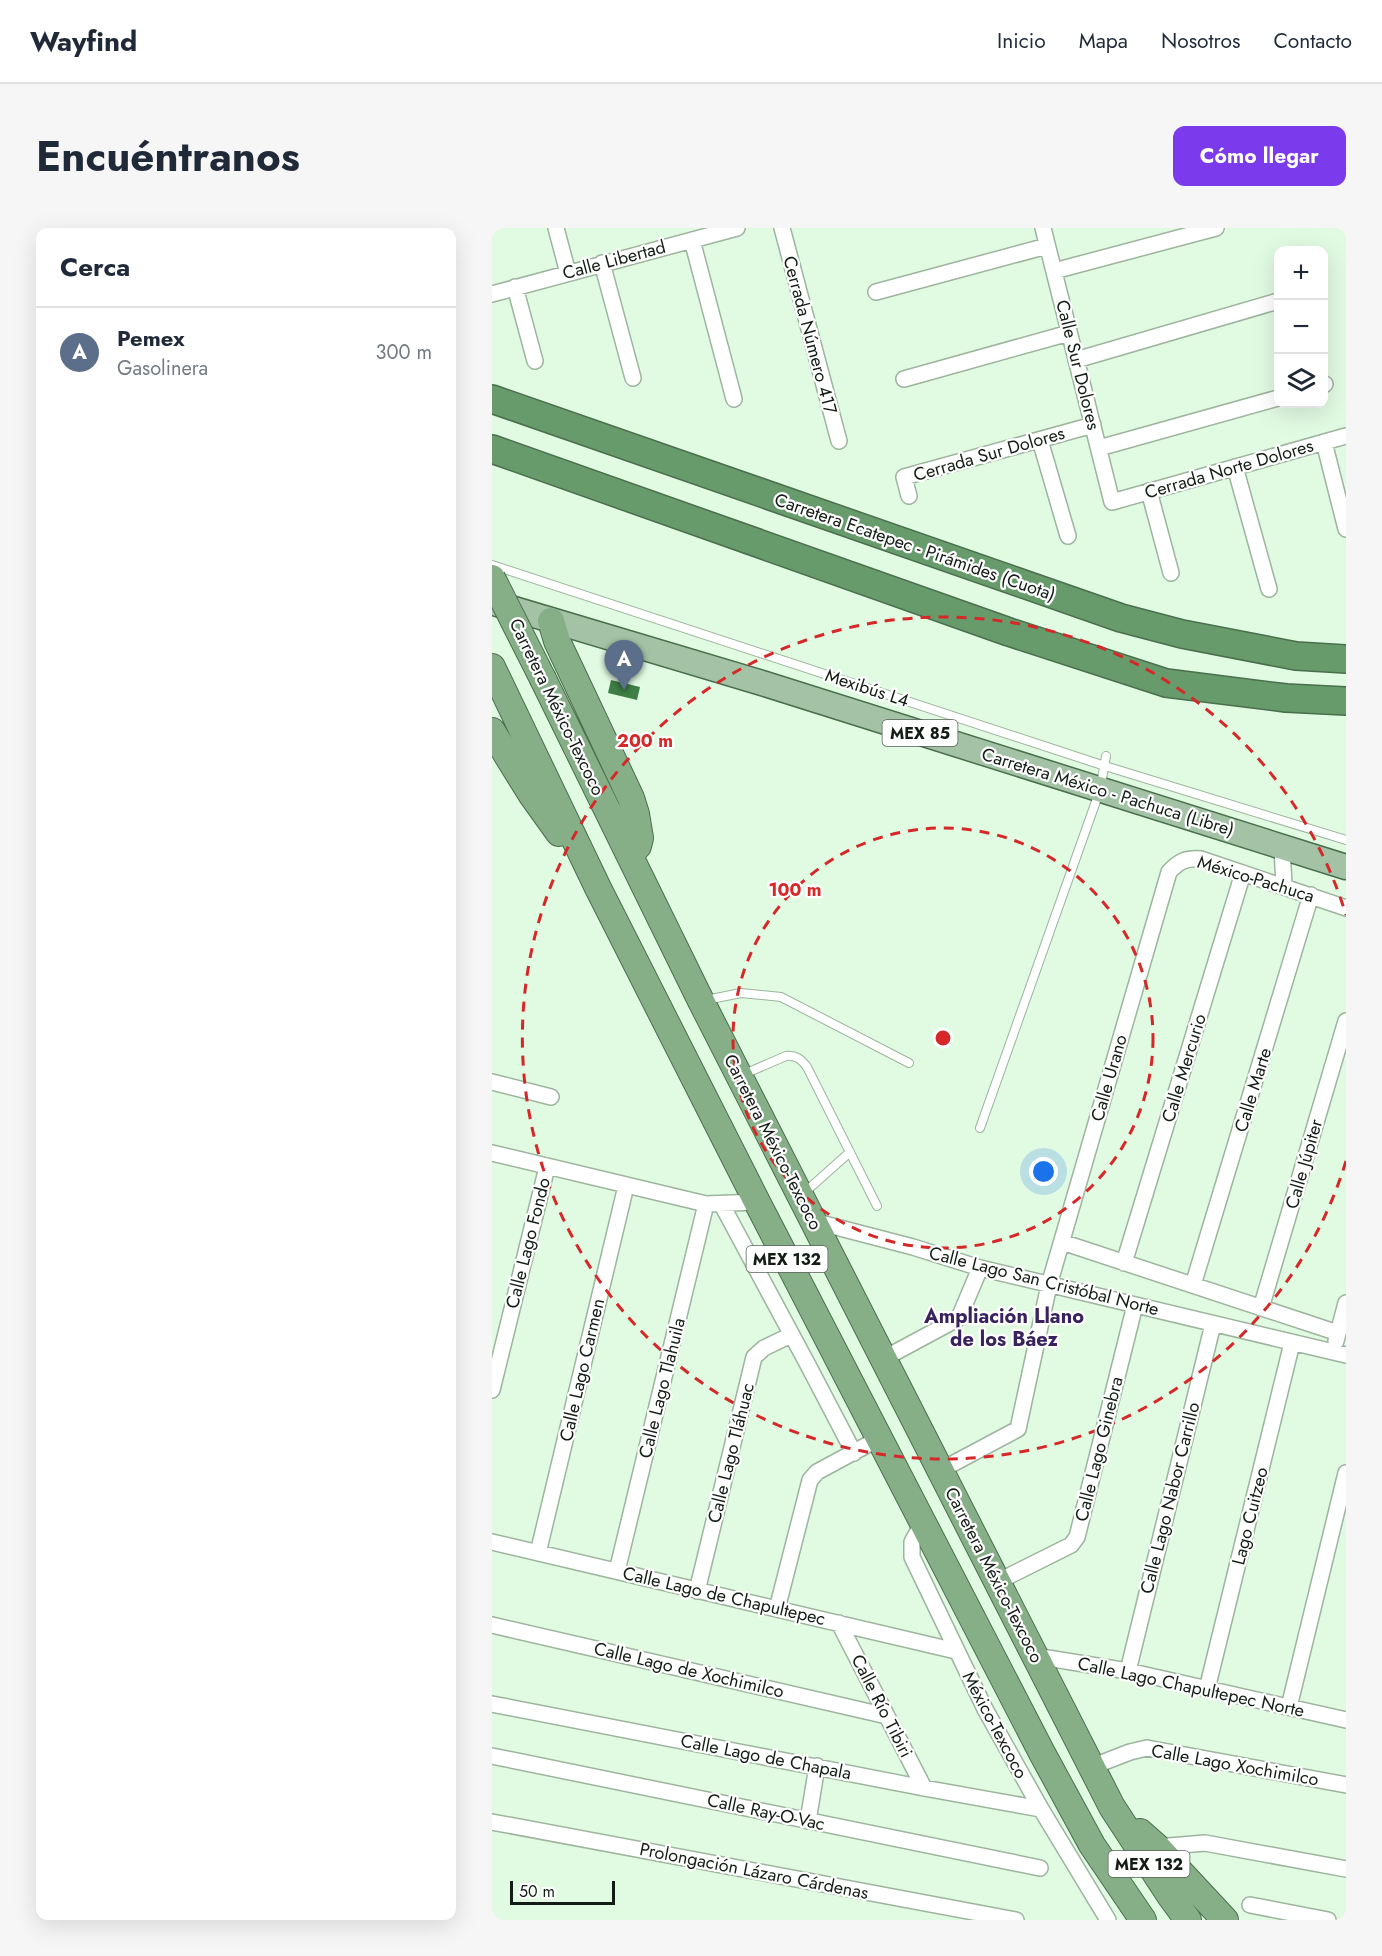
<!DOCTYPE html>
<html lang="es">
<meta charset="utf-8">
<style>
:root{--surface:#fff;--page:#f6f6f7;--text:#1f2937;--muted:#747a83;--line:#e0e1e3;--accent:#7c3aed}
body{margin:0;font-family:Jost,sans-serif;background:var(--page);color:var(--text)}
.controls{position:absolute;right:18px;top:18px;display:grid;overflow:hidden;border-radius:12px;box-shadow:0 6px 24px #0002}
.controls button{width:54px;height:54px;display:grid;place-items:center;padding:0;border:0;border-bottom:2px solid var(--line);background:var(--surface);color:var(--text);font:30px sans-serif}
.scale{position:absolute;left:18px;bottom:15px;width:105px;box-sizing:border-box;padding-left:6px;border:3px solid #141d15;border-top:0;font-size:16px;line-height:21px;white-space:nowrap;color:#141d15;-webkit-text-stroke:4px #fff;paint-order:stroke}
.you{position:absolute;left:552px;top:944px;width:21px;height:21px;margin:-15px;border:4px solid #fff;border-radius:50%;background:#1a73e8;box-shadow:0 0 0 9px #1a73e833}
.badge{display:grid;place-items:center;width:39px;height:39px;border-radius:50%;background:var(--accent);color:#fff;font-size:20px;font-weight:700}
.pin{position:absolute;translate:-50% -50px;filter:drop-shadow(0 2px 3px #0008)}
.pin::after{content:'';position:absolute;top:32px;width:21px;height:18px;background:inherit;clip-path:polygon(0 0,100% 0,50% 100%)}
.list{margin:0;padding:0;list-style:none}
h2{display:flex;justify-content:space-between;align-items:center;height:78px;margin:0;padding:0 24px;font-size:26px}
h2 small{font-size:20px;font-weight:400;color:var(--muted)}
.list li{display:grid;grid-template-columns:39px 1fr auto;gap:18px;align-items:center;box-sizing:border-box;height:90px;padding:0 24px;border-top:2px solid var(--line)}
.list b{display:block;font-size:22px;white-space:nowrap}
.list p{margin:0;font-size:20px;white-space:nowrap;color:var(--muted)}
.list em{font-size:20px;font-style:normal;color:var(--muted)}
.icon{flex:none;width:33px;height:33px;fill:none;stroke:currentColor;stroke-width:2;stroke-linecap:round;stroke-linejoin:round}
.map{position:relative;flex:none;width:854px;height:1692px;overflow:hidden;border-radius:12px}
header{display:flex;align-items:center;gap:36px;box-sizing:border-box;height:84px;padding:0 30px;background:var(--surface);border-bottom:2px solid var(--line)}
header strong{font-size:28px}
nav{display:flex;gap:33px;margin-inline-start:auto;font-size:21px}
.intro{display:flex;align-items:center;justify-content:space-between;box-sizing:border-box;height:144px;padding:0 36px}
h1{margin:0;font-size:42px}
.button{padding:15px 27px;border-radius:12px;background:var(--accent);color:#fff;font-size:21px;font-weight:700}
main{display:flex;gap:36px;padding:0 36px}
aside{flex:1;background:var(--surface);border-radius:12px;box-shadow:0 6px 24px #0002}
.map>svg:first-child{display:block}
.building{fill:#3e7f46}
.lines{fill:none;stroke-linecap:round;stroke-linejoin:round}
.service-casing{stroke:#9db49e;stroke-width:10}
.minor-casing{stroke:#9db49e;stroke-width:18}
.primary-casing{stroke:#4a6f4d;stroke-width:27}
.trunk-casing{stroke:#4a6f4d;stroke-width:28}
.motorway-casing{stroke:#4a6f4d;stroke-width:30}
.service{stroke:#fff;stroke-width:8}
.minor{stroke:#fff;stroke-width:15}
.primary{stroke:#a4c3a6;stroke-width:24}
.trunk{stroke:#86af88;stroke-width:26}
.motorway{stroke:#679b6b;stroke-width:27}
.trunk-bridge-casing{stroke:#4a6f4d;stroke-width:28;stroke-linecap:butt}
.trunk-bridge{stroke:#86af88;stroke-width:26}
.ring{fill:none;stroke:#d62828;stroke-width:3;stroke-dasharray:10 8}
.labels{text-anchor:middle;stroke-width:4.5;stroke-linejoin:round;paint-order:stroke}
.shield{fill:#fff;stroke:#5a615b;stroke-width:1.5}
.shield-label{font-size:16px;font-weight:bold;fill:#141d15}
.street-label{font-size:18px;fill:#141d15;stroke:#fff}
.neighbourhood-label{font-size:20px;font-weight:bold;fill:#38235e;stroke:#fff}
.centre{fill:#d62828;stroke:#fff;stroke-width:3}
.ring-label{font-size:18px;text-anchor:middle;font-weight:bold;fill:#d62828;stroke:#fff;stroke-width:4.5;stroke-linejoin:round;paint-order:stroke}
</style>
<header>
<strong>Wayfind</strong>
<nav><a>Inicio</a><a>Mapa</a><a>Nosotros</a><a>Contacto</a></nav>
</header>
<div class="intro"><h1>Encuéntranos</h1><a class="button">Cómo llegar</a></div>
<main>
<aside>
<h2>Cerca<small></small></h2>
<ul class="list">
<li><span class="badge" style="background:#5c6f8a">A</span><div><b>Pemex</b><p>Gasolinera</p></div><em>300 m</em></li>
</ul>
</aside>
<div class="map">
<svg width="854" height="1692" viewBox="0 0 854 1692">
<rect width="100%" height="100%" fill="#e1fae2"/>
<path class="building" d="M119 452 148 459 145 472 116 465Z"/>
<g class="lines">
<defs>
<path id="service" d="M0 337 613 538 854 612
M214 772 249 765 289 769 417 835
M250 847 294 828C304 827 309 831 315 839L385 978
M488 900 608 562 614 528
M312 965 358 924"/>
<path id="minor" d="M64 0 76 45
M290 0 347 213
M551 0 620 274 854 208
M200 12 242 171
M110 35 141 150
M562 43 724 0
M23 59 43 133
M384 64 555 18
M0 66 245 0
M584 132 786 73
M412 151 577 105
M832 157 833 156
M548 212 576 308
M832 214 854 301
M607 220 786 170
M743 239 777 361
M657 263 679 345
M417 268 412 249 601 197
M790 619 792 658
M0 854 59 869
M0 925 214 976 265 974
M230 977 316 1137 362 1225
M321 993 421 1019 488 1040 854 1127
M570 1014 846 1105
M632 1035 751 645
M701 1057 819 667
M769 1080 854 793
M844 1113 854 1075
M391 1131 467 1090 488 1040
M0 1162 55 939
M449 1242 526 1201 557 1057 677 644C687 633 694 630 709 631L854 680
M431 1294 420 1314V1329L493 1481 549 1581 616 1692
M0 1314 464 1423
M46 1325 134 958
M125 1343 214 976
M505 1354 579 1317 585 1309 643 1077
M205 1363 262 1129 272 1120 299 1107
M285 1381 318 1252 325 1244 388 1210
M347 1395 432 1560
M0 1397 395 1488
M543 1428 636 1443 854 1492
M636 1443 721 1096
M715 1461 800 1115
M0 1476 432 1560 549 1581
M797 1479 854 1245
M0 1528 548 1640
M599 1539 638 1524 655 1520 854 1557
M316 1593 325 1538
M0 1594 524 1692
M665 1619 713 1615 854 1641
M758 1677 836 1692"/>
<path id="primary" d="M2 375 270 455 854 639"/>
<path id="trunk" d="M59 393 65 413 139 570 144 586 148 610 146 618 138 627
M0 439 106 660 265 974 550 1525 600 1617 651 1692
M51 451 209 773 620 1579 679 1669 696 1692
M0 503 39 566 67 605
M648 1604 665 1619 733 1692"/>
<path id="motorway" d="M0 171 629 390 690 406 804 428 854 431
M0 221 517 404 674 455 794 470 854 473"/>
</defs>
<use href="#service" class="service-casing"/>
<use href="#minor" class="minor-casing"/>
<use href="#primary" class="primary-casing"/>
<use href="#trunk" class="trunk-casing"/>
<use href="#motorway" class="motorway-casing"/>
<use href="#service" class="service"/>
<use href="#minor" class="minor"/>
<use href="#primary" class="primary"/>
<use href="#trunk" class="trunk"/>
<use href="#motorway" class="motorway"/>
<defs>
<path id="trunk-bridge" d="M0 350 51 451"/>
</defs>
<use href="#trunk-bridge" class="trunk-bridge-casing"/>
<use href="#trunk-bridge" class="trunk-bridge"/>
</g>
<g class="ring">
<circle cx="451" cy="810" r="210"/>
<path d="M854 933A421 421 0 1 1 854 687"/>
</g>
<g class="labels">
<g class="shield">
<rect x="390.5" y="492" width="75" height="26" rx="4.5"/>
<rect x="254.5" y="1018" width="81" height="26" rx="4.5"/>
<rect x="616.5" y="1623" width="81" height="26" rx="4.5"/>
</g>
<g class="shield-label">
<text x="428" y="511">MEX 85</text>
<text x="295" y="1037">MEX 132</text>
<text x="657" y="1642">MEX 132</text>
</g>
<g class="street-label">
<text transform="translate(122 32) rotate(-15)" y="6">Calle Libertad</text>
<text transform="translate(318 107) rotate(75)" y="6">Cerrada Número 417</text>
<text transform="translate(586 137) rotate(76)" y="6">Calle Sur Dolores</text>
<text transform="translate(497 226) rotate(-16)" y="6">Cerrada Sur Dolores</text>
<text transform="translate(737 241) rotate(-16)" y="6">Cerrada Norte Dolores</text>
<text transform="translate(423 319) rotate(19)" y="6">Carretera Ecatepec - Pirámides (Cuota)</text>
<text transform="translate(375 460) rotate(18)" y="6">Mexibús L4</text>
<text transform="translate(65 479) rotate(64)" y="6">Carretera México-Texcoco</text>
<text transform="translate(616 564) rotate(17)" y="6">Carretera México - Pachuca (Libre)</text>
<text transform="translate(764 651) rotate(17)" y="6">México-Pachuca</text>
<text transform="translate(692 840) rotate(-73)" y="6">Calle Mercurio</text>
<text transform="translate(617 850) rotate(-74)" y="6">Calle Urano</text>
<text transform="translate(761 862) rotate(-73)" y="6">Calle Marte</text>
<text transform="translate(281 914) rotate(63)" y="6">Carretera México-Texcoco</text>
<text transform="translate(812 936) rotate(-74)" y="6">Calle Júpiter</text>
<text transform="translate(36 1015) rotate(-76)" y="6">Calle Lago Fondo</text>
<text transform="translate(552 1053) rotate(14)" y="6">Calle Lago San Cristóbal Norte</text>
<text transform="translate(90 1142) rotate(-77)" y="6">Calle Lago Carmen</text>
<text transform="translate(170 1160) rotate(-76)" y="6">Calle Lago Tlahuila</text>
<text transform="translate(607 1221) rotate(-76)" y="6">Calle Lago Ginebra</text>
<text transform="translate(239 1225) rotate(-76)" y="6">Calle Lago Tláhuac</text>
<text transform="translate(678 1270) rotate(-76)" y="6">Calle Lago Nabor Carrillo</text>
<text transform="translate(758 1288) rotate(-76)" y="6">Lago Cuitzeo</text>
<text transform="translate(502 1347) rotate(63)" y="6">Carretera México-Texcoco</text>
<text transform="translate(232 1368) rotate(13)" y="6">Calle Lago de Chapultepec</text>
<text transform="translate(197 1442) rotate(13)" y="6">Calle Lago de Xochimilco</text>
<text transform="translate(699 1459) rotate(12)" y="6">Calle Lago Chapultepec Norte</text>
<text transform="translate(390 1478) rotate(63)" y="6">Calle Río Tibiri</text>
<text transform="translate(503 1497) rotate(62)" y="6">México-Texcoco</text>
<text transform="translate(274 1529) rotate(11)" y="6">Calle Lago de Chapala</text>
<text transform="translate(743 1537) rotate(10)" y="6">Calle Lago Xochimilco</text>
<text transform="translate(274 1584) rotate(12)" y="6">Calle Ray-O-Vac</text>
<text transform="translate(262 1643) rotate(11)" y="6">Prolongación Lázaro Cárdenas</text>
</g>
<g class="neighbourhood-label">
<text x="512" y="1095">Ampliación Llano<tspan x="512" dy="23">de los Báez</tspan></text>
</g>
</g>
<circle cx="451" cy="810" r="9" class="centre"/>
<g class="ring-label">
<text x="153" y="519">200 m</text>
<text x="303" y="668">100 m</text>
</g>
</svg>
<div class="controls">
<button>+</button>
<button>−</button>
<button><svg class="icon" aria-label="layers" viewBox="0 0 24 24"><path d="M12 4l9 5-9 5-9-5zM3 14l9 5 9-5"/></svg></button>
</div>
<div class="scale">50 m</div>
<div class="you"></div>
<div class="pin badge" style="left:132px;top:462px;background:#5c6f8a">A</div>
</div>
</main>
